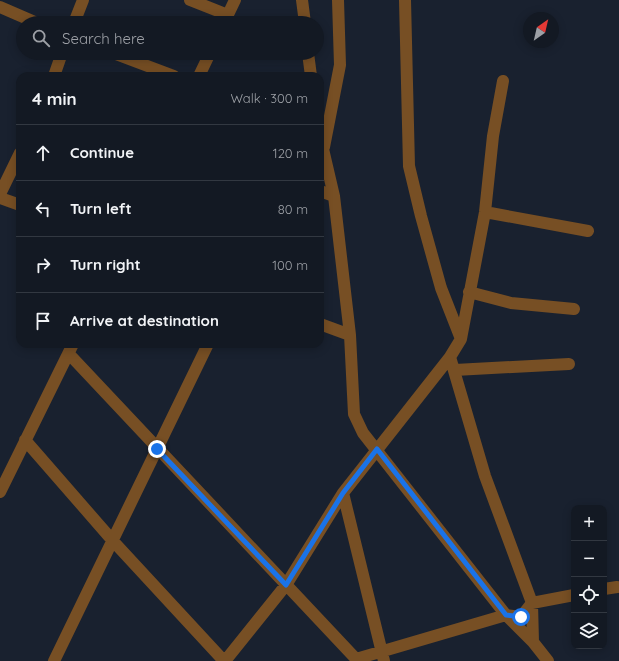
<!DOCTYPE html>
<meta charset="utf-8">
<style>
:root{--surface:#131923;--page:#1c222b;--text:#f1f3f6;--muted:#9da0a6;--line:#323841}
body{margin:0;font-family:Quicksand,sans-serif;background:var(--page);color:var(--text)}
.controls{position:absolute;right:12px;bottom:12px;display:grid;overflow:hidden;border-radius:8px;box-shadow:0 2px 10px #0003}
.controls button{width:36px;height:36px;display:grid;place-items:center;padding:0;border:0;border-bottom:1px solid var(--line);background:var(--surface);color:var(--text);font:20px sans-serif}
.compass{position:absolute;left:523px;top:12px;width:36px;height:36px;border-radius:50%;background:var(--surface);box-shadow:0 2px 10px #0003;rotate:34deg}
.stop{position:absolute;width:12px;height:12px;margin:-9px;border:3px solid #1a73e8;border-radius:50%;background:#fff}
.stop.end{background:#1a73e8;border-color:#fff;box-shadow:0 1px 4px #0008}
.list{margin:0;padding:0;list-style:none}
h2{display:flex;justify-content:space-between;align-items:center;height:52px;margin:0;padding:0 16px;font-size:17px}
h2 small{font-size:13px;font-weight:400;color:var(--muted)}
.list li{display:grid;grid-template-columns:26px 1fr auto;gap:12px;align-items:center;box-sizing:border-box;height:56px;padding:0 16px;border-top:1px solid var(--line)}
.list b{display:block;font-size:15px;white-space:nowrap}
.list em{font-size:13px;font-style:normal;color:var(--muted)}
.icon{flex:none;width:22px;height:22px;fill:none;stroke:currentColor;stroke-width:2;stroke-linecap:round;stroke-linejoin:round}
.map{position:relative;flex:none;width:619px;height:661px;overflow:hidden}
.search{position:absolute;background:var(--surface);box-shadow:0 2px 10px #0003;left:16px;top:16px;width:308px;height:44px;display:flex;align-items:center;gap:10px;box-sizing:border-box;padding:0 14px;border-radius:22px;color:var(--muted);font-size:15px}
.panel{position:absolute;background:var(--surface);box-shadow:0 2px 10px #0003;left:16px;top:72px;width:308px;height:276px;border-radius:12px}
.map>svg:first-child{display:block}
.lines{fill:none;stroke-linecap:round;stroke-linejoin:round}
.minor{stroke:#774f24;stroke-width:12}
.route{stroke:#1a73e8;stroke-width:5}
</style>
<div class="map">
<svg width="619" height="661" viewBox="0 0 619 661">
<rect width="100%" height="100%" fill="#19212f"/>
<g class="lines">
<path class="minor" d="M190 0 228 15
M302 0 305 23
M405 0 409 166 421 216 441 288 461 339 450 357 485 476 532 603 533 642
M0 7 37 23
M74 23 83 0
M224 23 235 0
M113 53 174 76
M308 53 311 76
M54 76 62 53
M199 76 210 53
M320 136 334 196 350 335 354 414 363 433 506 615 533 642 548 661
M324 147 340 65 338 0
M320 191 334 196
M0 194 20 153
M0 198 20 205
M485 212 588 231
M469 292 511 303 574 309
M320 324 350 335
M461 339 485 212 493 136 503 81
M69 354 358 661
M455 370 569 364
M25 440 113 541 224 661
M0 492 73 344
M343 493 384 661
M604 589 617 587
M356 659 506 615 521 617 532 603 574 595
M54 661 208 344
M225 661 286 585 343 493 450 357"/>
</g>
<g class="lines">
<path class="route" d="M157 449 286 585 343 493 377 449 506 615 521 617"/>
</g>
</svg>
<div class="controls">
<button>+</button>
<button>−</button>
<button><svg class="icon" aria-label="locate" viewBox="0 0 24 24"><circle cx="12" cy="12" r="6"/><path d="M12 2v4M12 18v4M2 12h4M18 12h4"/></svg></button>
<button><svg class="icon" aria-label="layers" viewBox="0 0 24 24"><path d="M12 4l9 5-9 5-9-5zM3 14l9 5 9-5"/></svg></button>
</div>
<svg class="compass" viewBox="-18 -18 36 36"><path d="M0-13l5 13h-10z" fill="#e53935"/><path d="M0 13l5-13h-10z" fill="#9da0a6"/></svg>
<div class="stop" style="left:521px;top:617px"></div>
<div class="stop end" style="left:157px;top:449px"></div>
<div class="search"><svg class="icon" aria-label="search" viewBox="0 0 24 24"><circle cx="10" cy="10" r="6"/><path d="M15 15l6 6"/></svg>Search here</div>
<section class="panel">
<h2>4 min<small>Walk · 300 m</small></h2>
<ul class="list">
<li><svg class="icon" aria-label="ahead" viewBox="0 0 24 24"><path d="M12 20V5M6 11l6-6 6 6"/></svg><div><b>Continue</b></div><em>120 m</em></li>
<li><svg class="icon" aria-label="left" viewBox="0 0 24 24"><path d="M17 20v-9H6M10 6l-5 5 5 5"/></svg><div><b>Turn left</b></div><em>80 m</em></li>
<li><svg class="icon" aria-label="right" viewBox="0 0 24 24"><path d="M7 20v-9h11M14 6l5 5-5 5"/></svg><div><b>Turn right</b></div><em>100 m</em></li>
<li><svg class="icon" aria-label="arrive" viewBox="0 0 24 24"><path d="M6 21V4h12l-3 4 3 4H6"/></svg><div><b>Arrive at destination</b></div></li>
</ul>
</section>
</div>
